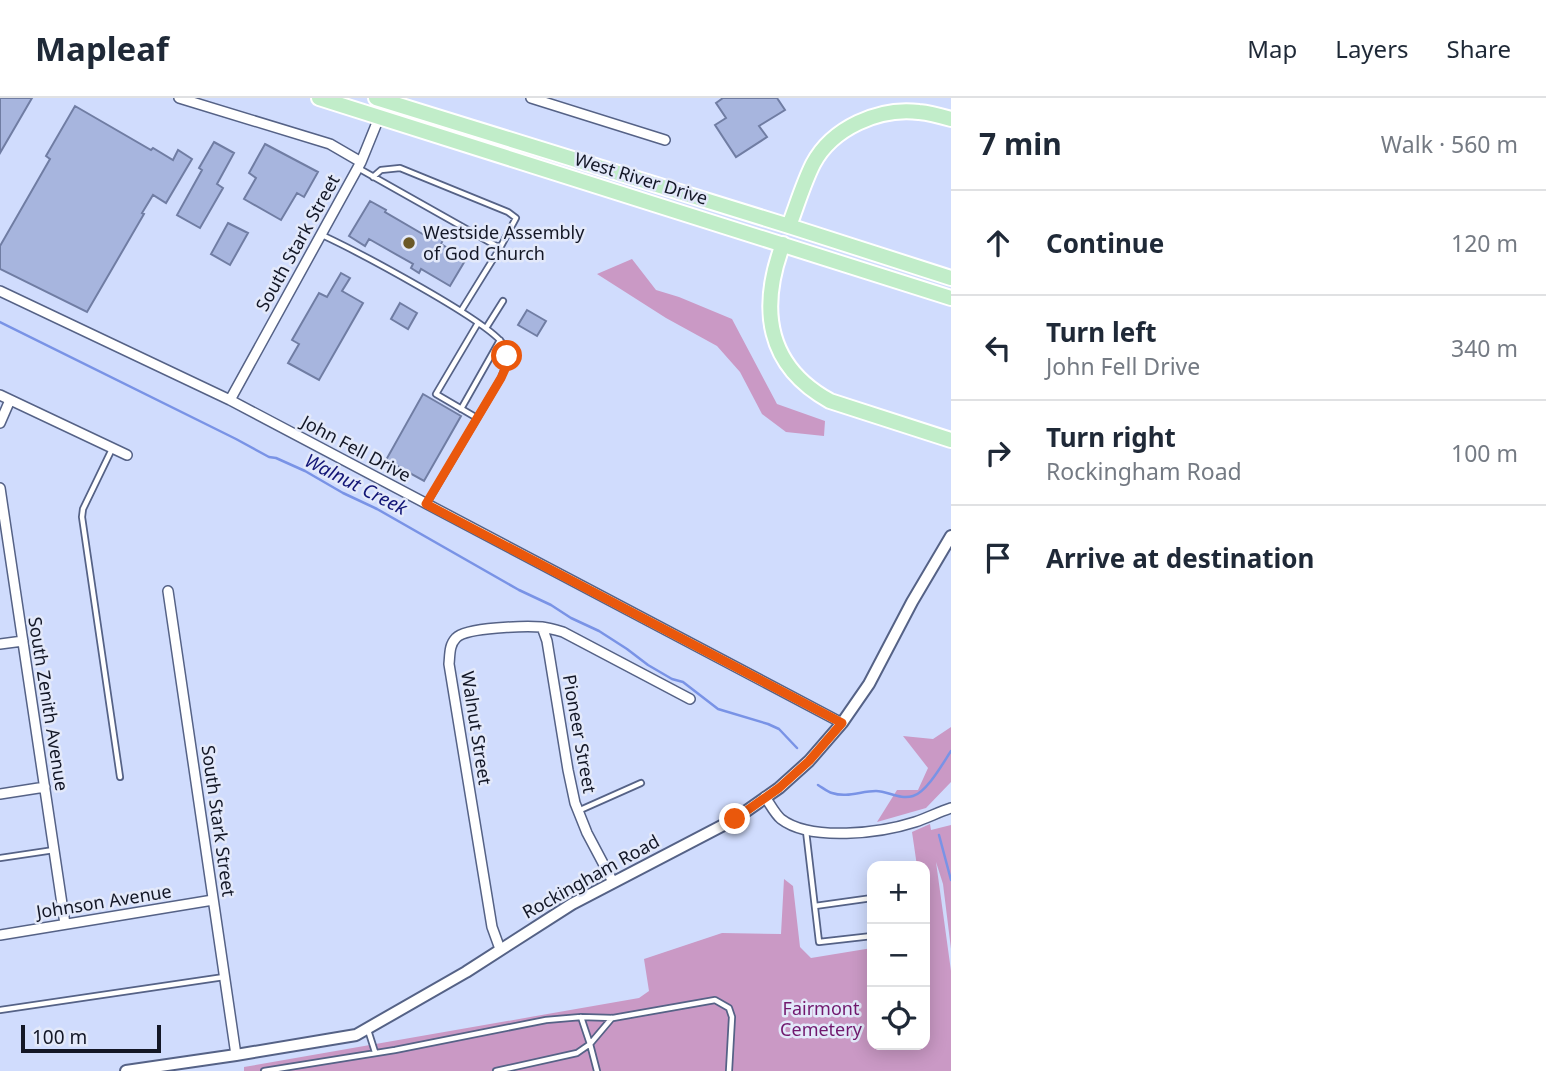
<!DOCTYPE html>
<meta charset="utf-8">
<style>
:root{--surface:#fff;--page:#f2f2f3;--text:#1f2937;--muted:#747a83;--line:#e0e1e3}
body{margin:0;font-family:"Noto Sans",sans-serif;background:var(--page);color:var(--text)}
.controls{position:absolute;right:21px;bottom:21px;display:grid;overflow:hidden;border-radius:14px;box-shadow:0 4px 18px #0003}
.controls button{width:63px;height:63px;display:grid;place-items:center;padding:0;border:0;border-bottom:2px solid var(--line);background:var(--surface);color:var(--text);font:35px sans-serif}
.scale{position:absolute;left:21px;bottom:18px;width:140px;box-sizing:border-box;padding-left:7px;border:4px solid #131726;border-top:0;font-size:19px;line-height:24px;white-space:nowrap;color:#131726;-webkit-text-stroke:5px #e3e9fa;paint-order:stroke}
.stop{position:absolute;width:21px;height:21px;margin:-16px;border:5px solid #ea580c;border-radius:50%;background:#fff}
.stop.end{background:#ea580c;border-color:#fff;box-shadow:0 2px 7px #0008}
.list{margin:0;padding:0;list-style:none}
h2{display:flex;justify-content:space-between;align-items:center;height:91px;margin:0;padding:0 28px;font-size:30px}
h2 small{font-size:23px;font-weight:400;color:var(--muted)}
.list li{display:grid;grid-template-columns:46px 1fr auto;gap:21px;align-items:center;box-sizing:border-box;height:105px;padding:0 28px;border-top:2px solid var(--line)}
.list b{display:block;font-size:26px;white-space:nowrap}
.list p{margin:0;font-size:23px;white-space:nowrap;color:var(--muted)}
.list em{font-size:23px;font-style:normal;color:var(--muted)}
.icon{flex:none;width:38px;height:38px;fill:none;stroke:currentColor;stroke-width:2;stroke-linecap:round;stroke-linejoin:round}
.map{position:relative;flex:none;width:951px;height:973px;overflow:hidden}
header{display:flex;align-items:center;gap:42px;box-sizing:border-box;height:98px;padding:0 35px;background:var(--surface);border-bottom:2px solid var(--line)}
header strong{font-size:33px}
nav{display:flex;gap:38px;margin-inline-start:auto;font-size:24px}
main{display:flex}
aside{flex:1;background:var(--surface)}
.map>svg:first-child{display:block}
.green{fill:#ca99c5}
.lines{fill:none;stroke-linecap:round;stroke-linejoin:round}
.stream{stroke:#7993e6;stroke-width:2.5}
.building{fill:#a7b5de;stroke:#707da3;stroke-width:2}
.service-casing{stroke:#556286;stroke-width:8}
.minor-casing{stroke:#556286;stroke-width:12}
.tertiary-casing{stroke:#556286;stroke-width:14}
.primary-casing{stroke:#fff;stroke-width:18}
.service{stroke:#fff;stroke-width:4.5}
.minor{stroke:#fff;stroke-width:9}
.tertiary{stroke:#fff;stroke-width:10}
.primary{stroke:#c1edc9;stroke-width:14}
.route{stroke:#ea580c;stroke-width:9}
.poi-dot{fill:#6b5927;stroke:#e3e9fa;stroke-width:2.5}
.labels{text-anchor:middle;stroke-width:5;stroke-linejoin:round;paint-order:stroke}
.street-label{font-size:18px;fill:#131726;stroke:#e3e9fa}
.poi-label{font-size:18px;fill:#131726;stroke:#e3e9fa;text-anchor:start}
.park-label{font-size:18px;fill:#71186e;stroke:#e3e9fa}
.water-label{font-size:19px;font-style:italic;fill:#121576;stroke:#e3e9fa}
</style>
<header>
<strong>Mapleaf</strong>
<nav><a>Map</a><a>Layers</a><a>Share</a></nav>
</header>
<main>
<div class="map">
<svg width="951" height="973" viewBox="0 0 951 973">
<rect width="100%" height="100%" fill="#d0dcfd"/>
<path class="green" d="M632 161 656 192 679 199 732 221 777 306 825 323 824 338 786 334 762 316 740 274 717 248 666 220 597 176Z
M951 629V684L926 710 877 724 897 692H918L928 670 903 638 933 641Z
M930 726 931 732 951 727V851L943 786 936 764 951 873V973H244V969L639 900 649 893 644 861 722 835 781 836 784 781 793 788 800 849 811 860 872 850V947H925V768H917L912 734Z"/>
<g class="lines">
<path class="stream" d="M0 224 236 341 269 359 276 360 305 373 343 395 377 411 519 492 551 507 571 520 599 533 627 551 648 567 672 581 683 584 718 611 768 626 779 631 797 650
M818 687C823 690 828 694 832 695 847 700 861 693 876 693 888 693 900 702 913 698 927 694 943 665 951 653
M939 737 951 782"/>
</g>
<path class="building" d="M0 0H32L0 55Z
M723 0H777L785 12 759 28 767 39 736 59 715 27 726 20 716 5Z
M75 8 151 52 153 50 173 62 178 52 192 61 166 105 153 97 142 115 144 116 87 214 0 171V148L50 61 46 58Z
M214 44 234 55 217 86 223 90 200 130 177 117 202 72 199 70Z
M265 46 318 74 304 99 297 95 281 122 244 101 256 80 249 75Z
M370 103 386 112 385 114 426 138 430 132 444 140 441 146 466 161 450 188 421 171 419 175 411 170 413 166 369 141 365 148 349 138Z
M228 125 248 135 230 167 211 156Z
M341 175 350 180 342 193 363 205 319 282 288 265 299 246 292 242 319 195 327 199Z
M400 205 417 215 408 231 391 221Z
M527 212 546 223 537 238 518 227Z
M423 296 461 318 424 383 386 362Z"/>
<g class="lines">
<defs>
<path id="service" d="M358 70 500 150
M373 79 381 72 400 70 508 114 516 120 500 150 461 213
M322 137C352 151 494 225 505 249 509 260 505 270 501 280L427 405
M486 230 503 203
M461 311 500 242
M477 320 436 296 478 225
M112 351 83 411 82 419 120 679
M578 713 641 685
M806 733 819 844 872 838
M0 760 54 752
M815 808 872 800
M0 912 224 879
M581 919 590 946 612 920
M368 932 375 954
M264 973 395 952 546 922 581 919 613 920 715 902 729 910 732 919 729 973
M496 973 577 955 590 946 597 973"/>
<path id="minor" d="M179 0 330 46 361 64
M531 0 665 42
M0 193 230 302 842 625
M0 297 127 357
M230 302 361 64 387 0
M0 325 10 302
M0 390 65 826
M168 493 236 957
M542 529 547 543 568 672 575 705 587 735 613 784
M0 546 23 543
M0 696 45 689
M765 699C770 706 775 716 781 721 811 744 881 735 915 724 927 720 939 714 951 710
M0 837 213 802
M500 851 492 829 449 566C450 557 449 547 456 540 466 529 526 528 542 529 549 530 556 532 563 534L690 601"/>
<path id="tertiary" d="M126 973 236 957 356 937 466 874 572 806 735 721 779 690 809 663 842 625 869 586 912 504 951 438"/>
<path id="primary" d="M319 0 951 200
M376 0 789 128 951 180
M789 128C797 107 803 86 813 66 832 30 879 9 919 14 930 15 941 18 951 21
M783 146C759 210 766 268 830 303L951 342"/>
</defs>
<use href="#service" class="service-casing"/>
<use href="#minor" class="minor-casing"/>
<use href="#tertiary" class="tertiary-casing"/>
<use href="#primary" class="primary-casing"/>
<use href="#service" class="service"/>
<use href="#minor" class="minor"/>
<use href="#tertiary" class="tertiary"/>
<use href="#primary" class="primary"/>
</g>
<g class="lines">
<path class="route" d="M507 258 506 269 501 280 426 406 842 625 809 663 779 690 735 721"/>
</g>
<circle class="poi-dot" cx="409" cy="145" r="7"/>
<g class="labels">
<g class="street-label">
<text transform="translate(641 81) rotate(17)" y="6">West River Drive</text>
<text transform="translate(298 145) rotate(-61)" y="6">South Stark Street</text>
<text transform="translate(356 351) rotate(28)" y="6">John Fell Drive</text>
<text transform="translate(48 606) rotate(81)" y="6">South Zenith Avenue</text>
<text transform="translate(476 630) rotate(81)" y="6">Walnut Street</text>
<text transform="translate(579 636) rotate(80)" y="6">Pioneer Street</text>
<text transform="translate(218 723) rotate(82)" y="6">South Stark Street</text>
<text transform="translate(591 779) rotate(-29)" y="6">Rockingham Road</text>
<text transform="translate(104 804) rotate(-9)" y="6">Johnson Avenue</text>
</g>
<g class="poi-label">
<text x="423" y="141">Westside Assembly<tspan x="423" dy="21">of God Church</tspan></text>
</g>
<g class="park-label">
<text x="821" y="917">Fairmont<tspan x="821" dy="21">Cemetery</tspan></text>
</g>
<g class="water-label">
<text transform="translate(356 386) rotate(27)" y="7">Walnut Creek</text>
</g>
</g>
</svg>
<div class="controls">
<button>+</button>
<button>−</button>
<button><svg class="icon" aria-label="locate" viewBox="0 0 24 24"><circle cx="12" cy="12" r="6"/><path d="M12 2v4M12 18v4M2 12h4M18 12h4"/></svg></button>
</div>
<div class="scale">100 m</div>
<div class="stop" style="left:507px;top:258px"></div>
<div class="stop end" style="left:735px;top:721px"></div>
</div>
<aside>
<h2>7 min<small>Walk · 560 m</small></h2>
<ul class="list">
<li><svg class="icon" aria-label="ahead" viewBox="0 0 24 24"><path d="M12 20V5M6 11l6-6 6 6"/></svg><div><b>Continue</b></div><em>120 m</em></li>
<li><svg class="icon" aria-label="left" viewBox="0 0 24 24"><path d="M17 20v-9H6M10 6l-5 5 5 5"/></svg><div><b>Turn left</b><p>John Fell Drive</p></div><em>340 m</em></li>
<li><svg class="icon" aria-label="right" viewBox="0 0 24 24"><path d="M7 20v-9h11M14 6l5 5-5 5"/></svg><div><b>Turn right</b><p>Rockingham Road</p></div><em>100 m</em></li>
<li><svg class="icon" aria-label="arrive" viewBox="0 0 24 24"><path d="M6 21V4h12l-3 4 3 4H6"/></svg><div><b>Arrive at destination</b></div></li>
</ul>
</aside>
</main>
